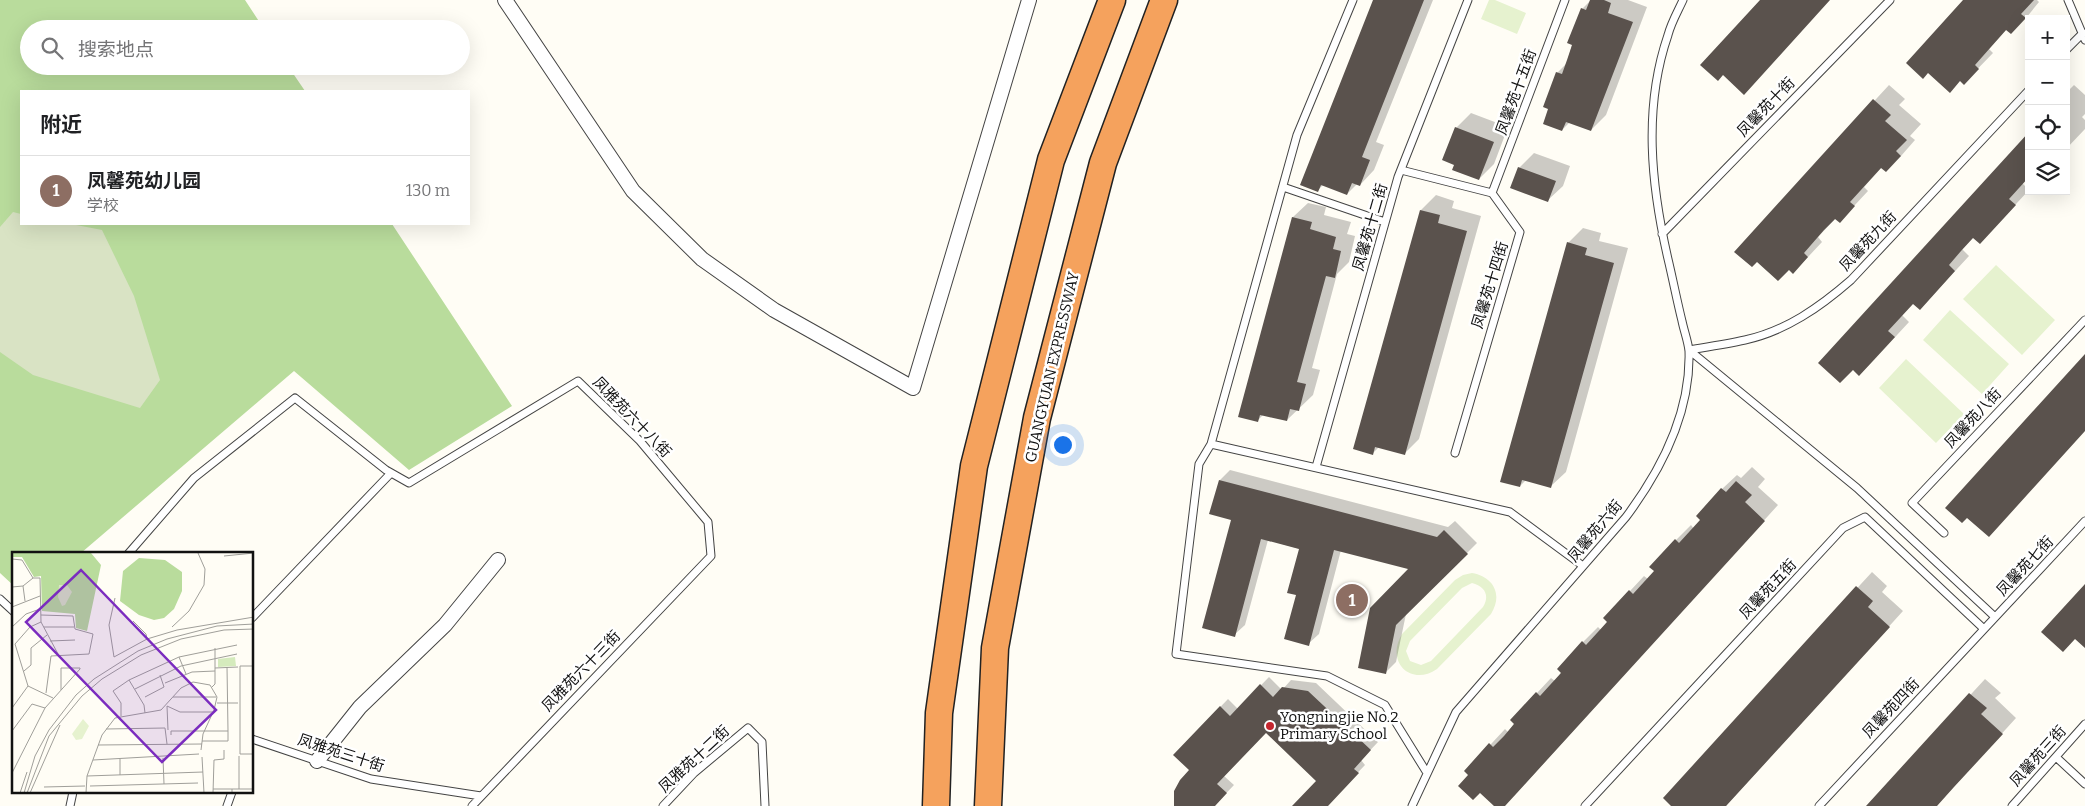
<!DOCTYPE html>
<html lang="zh">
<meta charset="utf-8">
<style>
:root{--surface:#fff;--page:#f2f2f2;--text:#202124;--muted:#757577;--line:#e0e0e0;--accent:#0b8043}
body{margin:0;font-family:Bitter,"Noto Sans SC",serif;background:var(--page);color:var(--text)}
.controls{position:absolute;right:15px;top:15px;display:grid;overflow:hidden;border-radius:0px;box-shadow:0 5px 20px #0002}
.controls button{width:45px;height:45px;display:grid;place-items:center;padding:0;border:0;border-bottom:1px solid var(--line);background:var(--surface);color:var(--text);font:25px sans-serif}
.you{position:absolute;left:1062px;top:444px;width:18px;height:18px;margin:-12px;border:4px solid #fff;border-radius:50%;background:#1a73e8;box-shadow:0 0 0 8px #1a73e833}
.badge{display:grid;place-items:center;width:32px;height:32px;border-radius:50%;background:var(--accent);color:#fff;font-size:16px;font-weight:700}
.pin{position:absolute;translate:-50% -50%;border:2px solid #fff;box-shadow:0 1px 5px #0006}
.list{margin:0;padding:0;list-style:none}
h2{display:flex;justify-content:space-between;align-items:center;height:65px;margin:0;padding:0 20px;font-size:21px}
h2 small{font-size:16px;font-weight:400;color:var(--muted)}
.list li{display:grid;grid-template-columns:32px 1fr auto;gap:15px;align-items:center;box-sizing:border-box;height:70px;padding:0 20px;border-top:1px solid var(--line)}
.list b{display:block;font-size:19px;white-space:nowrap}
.list p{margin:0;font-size:16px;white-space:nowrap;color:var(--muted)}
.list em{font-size:16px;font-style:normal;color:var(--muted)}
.icon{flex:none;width:28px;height:28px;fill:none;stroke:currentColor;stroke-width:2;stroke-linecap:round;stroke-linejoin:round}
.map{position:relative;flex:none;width:2085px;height:806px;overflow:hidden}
.search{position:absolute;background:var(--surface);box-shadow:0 5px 20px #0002;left:20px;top:20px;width:450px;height:55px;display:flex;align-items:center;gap:12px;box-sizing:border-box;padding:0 18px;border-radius:28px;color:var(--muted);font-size:19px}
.panel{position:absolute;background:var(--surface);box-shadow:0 5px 20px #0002;left:20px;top:90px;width:450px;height:135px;border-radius:0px}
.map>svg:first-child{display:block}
.forest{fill:#b9dc9c}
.cemetery{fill:#d9e3c4}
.pitch{fill:#e6f2cf;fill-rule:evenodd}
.shadow{fill:#0003}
.building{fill:#5a524d}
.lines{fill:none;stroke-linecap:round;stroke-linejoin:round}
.lane-casing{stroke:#444;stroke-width:9}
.street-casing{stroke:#444;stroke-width:16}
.highway-casing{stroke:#222;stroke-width:29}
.lane{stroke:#fff;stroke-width:7}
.street{stroke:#fff;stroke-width:14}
.highway{stroke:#f5a25d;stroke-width:26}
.poi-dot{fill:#c4262e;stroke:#fff;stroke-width:2}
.labels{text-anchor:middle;stroke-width:5;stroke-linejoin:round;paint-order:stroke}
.street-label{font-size:15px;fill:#111;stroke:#fff}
.poi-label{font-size:15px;fill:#111;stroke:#fff;text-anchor:start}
.inset-road{fill:none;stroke:#a09f9a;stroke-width:1}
.view{fill:#7b2cbf;fill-opacity:0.15;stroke:#7b2cbf;stroke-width:2.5}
.inset-edge{fill:none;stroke:#111;stroke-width:2.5}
</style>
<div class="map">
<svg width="2085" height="806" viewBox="0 0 2085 806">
<rect width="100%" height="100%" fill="#fffdf5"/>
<path class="forest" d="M0 0H245L264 29H29V66H288L305 91H21V224H392L512 406 409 470 294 371 81 553 14 554V586L0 573Z"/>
<path class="cemetery" d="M13 212 21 214V224H71L102 230 134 296 160 380 140 408 33 375 0 352V227Z"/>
<path class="pitch" d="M1489 0H1495L1526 13 1517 34 1481 19Z
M1996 265 2055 320 2022 355 1963 299Z
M1950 310 2009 364 1982 394 1923 340Z
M1906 359 1964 414 1936 443 1879 388Z
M1472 573C1494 577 1503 595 1491 614L1437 669C1411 687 1385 662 1402 634L1455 580 1463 575ZM1472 583C1485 586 1490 596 1483 607L1431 661 1421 665 1410 661 1406 651 1410 641 1462 588Z"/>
<path class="shadow" d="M1374 0H1433L1376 142 1384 145 1374 170 1360 185 1357 184 1347 194 1324 184 1318 190Z
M1591 0H1628L1647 7 1606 115 1591 130 1570 122 1562 130 1550 109 1557 73 1567 63 1582 9Z
M1965 0H2037L2039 2 2026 18 2007 29 1989 49 1993 53 1964 83Z
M1889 85 1905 99 1899 105 1921 124 1910 136 1915 140 1901 156 1882 167 1864 187 1868 191 1854 206 1836 218 1818 237 1822 242 1808 257 1793 272 1789 268 1757 260 1736 251Z
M2074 85 2085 95V114L2082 117 2085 120V129L2066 149V93Z
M1471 113 1508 127 1494 164 1479 179 1455 164 1456 128Z
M2029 134V176L2022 183 2029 190 1980 243 1973 237 1962 249 1969 256 1920 309 1913 303 1902 315 1909 322 1874 360 1859 375 1853 369 1840 382 1820 363Z
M1534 153 1570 166 1563 186 1548 200 1519 168Z
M1436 195 1454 201 1452 208 1481 216 1419 439 1404 454 1379 447 1373 453 1421 210Z
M1308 203 1326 207 1324 215 1351 222 1347 234 1355 236 1349 262 1337 274 1312 368 1320 370 1313 395 1287 420 1264 414 1258 420 1293 217Z
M1583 228 1601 233 1599 241 1628 248 1566 472 1551 486 1526 480 1520 486 1568 243Z
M1752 467 1765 479 1758 487 1778 505 1515 795 1503 806H1496L1466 771 1505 729 1508 732 1537 693 1551 678 1555 681 1583 642 1598 627 1601 630 1630 591 1644 576 1648 579 1655 571 1676 540 1691 525 1694 529 1722 489 1737 475 1741 478Z
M1230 470 1448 527 1455 521 1477 543 1406 614 1396 662 1386 672 1360 667 1410 568 1341 550 1319 634 1308 644 1300 549 1268 540 1245 625 1234 635 1232 519 1211 513 1220 480Z
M1872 572 1887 586 1882 592 1903 611 1726 806H1673L1664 798Z
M1269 677 1282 690 1291 680 1316 683 1378 742 1361 760 1365 765 1326 806H1293L1318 781 1266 732 1224 776 1234 785 1214 806H1176L1191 770 1174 755 1228 699 1238 709Z
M1985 679 2001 693 1995 698 2016 718 1936 806H1868Z"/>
<path class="building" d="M1373 0H1424L1362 157 1370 160 1360 186 1352 183 1347 195 1321 185 1318 192 1300 185Z
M1590 0H1604L1611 3 1608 13 1633 22 1591 131 1566 122 1562 131 1543 124 1548 109 1543 107 1556 72 1562 74 1567 60 1572 45 1567 43 1581 8 1586 10Z
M1760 0H1830L1744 95 1723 75 1718 81 1700 65Z
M1963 0H2034L2021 14 2026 18 2011 34 2006 30 1975 65 1979 69 1964 85 1960 81 1950 93 1928 73 1923 79 1906 63Z
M1873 99 1891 115 1885 121 1907 140 1896 151 1901 156 1886 172 1881 168 1850 202 1855 206 1840 223 1835 219 1824 230 1804 253 1808 257 1793 274 1789 270 1778 281 1757 262 1752 267 1734 252Z
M1455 127 1494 142 1479 180 1452 170 1454 165 1442 160Z
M2029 132V177L2009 199 2016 205 1980 244 1973 238 1961 251 1949 265 1955 271 1920 310 1913 304 1888 331 1895 337 1859 376 1853 370 1840 383 1818 363Z
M1518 167 1556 181 1548 202 1510 188Z
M1420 210 1440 215 1438 223 1467 231 1405 455 1375 447 1373 455 1353 449Z
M1292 217 1312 222 1310 229 1336 237 1333 249 1341 251 1335 278 1326 276 1297 382 1306 384 1299 411 1290 409 1287 421 1260 415 1258 422 1238 417Z
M1567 242 1587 248 1585 255 1614 263 1551 488 1522 480 1520 487 1500 482Z
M2085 354V431L1989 537 1967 518 1962 523 1945 508Z
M1219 480 1437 537 1444 530 1468 554 1396 625 1386 674 1358 668 1370 608 1408 569 1334 550 1309 646 1284 639 1296 595 1287 593 1299 549 1261 539 1235 637 1202 628 1231 520 1209 514Z
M1736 481 1752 495 1745 502 1765 521 1505 806H1494L1480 793 1473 800 1458 786 1468 775 1464 771 1489 743 1493 747 1504 736 1514 724 1510 720 1536 692 1540 696 1550 685 1561 673 1557 669 1582 641 1586 645 1597 633 1607 622 1603 618 1629 590 1633 594 1654 571 1649 567 1675 539 1679 543 1700 520 1696 516 1721 488 1726 492Z
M2085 584V648L2075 639 2063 652 2041 632Z
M1856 586 1873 601 1868 607 1890 627 1726 806H1671L1663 798Z
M1260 684 1273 697 1282 687 1308 691 1371 750 1354 769 1359 773 1328 806H1292L1316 781 1266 733 1217 784 1227 793 1215 806H1174V791L1180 780 1189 770 1173 755 1220 706 1230 716Z
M1969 693 1987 708 1981 714 2003 734 1954 787 1937 806H1866Z"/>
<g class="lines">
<defs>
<path id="lane" d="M1353 0 1297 135 1211 444 1510 512 1583 566
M2068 0 2085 40
M2066 50 2083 33
M1401 170 1492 193 1520 232 1455 453
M1283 187 1385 222
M1492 193 1565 0
M1662 234 1890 0
M1689 350C1707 347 1727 344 1745 340 1786 331 1820 307 1851 280L2029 90
M1689 350 1857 488 1995 617
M1211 444 1199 464 1176 654 1327 676 1385 705 1427 773
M1316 467 1398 177 1468 0
M1944 533 1912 503 2085 320
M128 554 194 478 295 398 386 470 409 483 578 381 640 441 708 522 711 556 472 806
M0 599 14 612
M252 618 391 473
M252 739 371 779 481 796
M2056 757 2085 784
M70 806 73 792
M227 806 232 792
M663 806 694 773 748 728 762 742 765 806
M1412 806 1456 712 1626 517C1662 469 1691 413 1689 351 1688 341 1684 331 1682 321 1677 301 1673 280 1668 259 1651 185 1643 108 1668 35 1671 23 1678 11 1683 0
M1585 806 1843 528 1865 517 1984 629
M1819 806 2085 521
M2012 806 2085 724"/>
<path id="street" d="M505 0 633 191 702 259 774 310 913 388 1029 0
M317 761 360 707 445 625 498 560"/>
<path id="highway" d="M936 806 939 713 974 466 1051 160 1112 0
M988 806 995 648 1037 418 1103 163 1164 0"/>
</defs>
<use href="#lane" class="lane-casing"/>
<use href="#street" class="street-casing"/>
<use href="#highway" class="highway-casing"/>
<use href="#lane" class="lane"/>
<use href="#street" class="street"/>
<use href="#highway" class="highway"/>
</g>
<circle class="poi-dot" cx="1270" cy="726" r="5"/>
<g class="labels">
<g class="street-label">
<text transform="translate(1516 92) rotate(-70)" y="5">凤馨苑十五街</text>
<text transform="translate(1766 107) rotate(-46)" y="5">凤馨苑十街</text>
<text transform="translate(1370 227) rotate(-74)" y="5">凤馨苑十二街</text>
<text transform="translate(1868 241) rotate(-47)" y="5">凤馨苑九街</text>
<text transform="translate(1490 285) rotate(-73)" y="5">凤馨苑十四街</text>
<text transform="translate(1052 367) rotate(-77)" y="5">GUANGYUAN EXPRESSWAY</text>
<text transform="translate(632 417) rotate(46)" y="5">凤雅苑六十八街</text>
<text transform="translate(1973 418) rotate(-47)" y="5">凤馨苑八街</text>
<text transform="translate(1595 531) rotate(-50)" y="5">凤馨苑六街</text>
<text transform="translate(2025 566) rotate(-47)" y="5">凤馨苑七街</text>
<text transform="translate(1768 589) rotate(-47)" y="5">凤馨苑五街</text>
<text transform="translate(581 671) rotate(-46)" y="5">凤雅苑六十三街</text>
<text transform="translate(1891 708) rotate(-47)" y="5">凤馨苑四街</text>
<text transform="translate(341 753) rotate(18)" y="5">凤雅苑三十街</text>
<text transform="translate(2038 756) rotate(-48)" y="5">凤馨苑三街</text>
<text transform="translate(694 759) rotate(-43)" y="5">凤雅苑十二街</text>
</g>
<g class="poi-label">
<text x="1280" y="722">Yongningjie No.2<tspan x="1280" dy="17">Primary School</tspan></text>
</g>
</g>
<g transform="translate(12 552)">
<rect width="241" height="241" fill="#fffdf5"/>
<path d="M223 105 224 114 206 115V107Z" fill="#d5ebbd"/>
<path d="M0 1H79L89 13 75 79 64 76 63 62 30 59 29 24 22 25 10 5H0ZM127 6 153 8 170 20V39L162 57 152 66 142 68 127 63 108 49 111 19Z" fill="#b9dc9c"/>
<path d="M47 33H55L60 40 53 53 50 54 46 45Z" fill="#d9e3c4"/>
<path d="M71 167 77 174 70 187 64 188 60 182Z" fill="#e6f2cf"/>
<path class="inset-road" d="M212 4 242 1M0 7 10 8 21 26M21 26H28L29 70 46 102M11 34 13 49M0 35 11 34 21 26M103 46 97 73 102 105 135 87 165 78 242 65M0 55 28 44M29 63 61 64 63 77 81 82 77 102 39 104 34 141M121 69 134 82 135 87M0 75 14 62 28 57M32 75H62M160 75 177 59 192 33 193 17 186 1M38 89 63 88M167 105 174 122M242 114H228V202H242M203 116 226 115M12 119 19 113V96L35 83M153 131 180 120 203 119M16 134 3 92 18 75 29 70M16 134 41 146M200 135 203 132V96M123 137 169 114 225 102M133 145 152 135 148 123M161 145H204M205 151H226M155 154 168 160H202M155 154 156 178M0 156 16 134M133 161 132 153 117 128 167 105 225 93M109 164V151L101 139 117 128M94 177 153 176 155 192M0 179 20 152 33 156M159 183V179H216L215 115M190 189H216V179M86 193 190 192M227 204V237M190 205 192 241M151 206 152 232M108 207V223M81 208 187 202M0 221 33 156 68 117V116H49V138M75 224 191 220M78 234 186 231M32 235 73 234M201 237H220V241M220 237H242M8 241 15 220M12 241 23 204 37 178 64 143 82 127 126 99 155 87 205 74 242 72M15 241 37 184 70 144 90 127 129 103 169 87 212 78 242 77M18 241 48 173M74 241 75 224 90 183 103 166 149 158 169 136 181 130 198 133 205 145 202 158 191 182 189 198M201 241 202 208 212 207V198"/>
<path class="view" d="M69 18 204 158 150 210 14 70Z"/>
<rect width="241" height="241" class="inset-edge"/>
</g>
</svg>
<div class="controls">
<button>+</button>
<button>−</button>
<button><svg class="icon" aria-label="locate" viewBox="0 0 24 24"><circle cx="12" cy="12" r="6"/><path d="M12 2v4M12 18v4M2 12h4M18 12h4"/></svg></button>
<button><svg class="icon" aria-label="layers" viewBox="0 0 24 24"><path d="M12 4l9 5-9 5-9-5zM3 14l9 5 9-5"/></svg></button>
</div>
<div class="you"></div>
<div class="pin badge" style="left:1352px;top:600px;background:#8d6e63">1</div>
<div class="search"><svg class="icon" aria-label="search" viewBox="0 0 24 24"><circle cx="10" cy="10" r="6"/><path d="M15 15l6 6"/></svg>搜索地点</div>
<section class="panel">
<h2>附近<small></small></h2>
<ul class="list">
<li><span class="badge" style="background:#8d6e63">1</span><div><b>凤馨苑幼儿园</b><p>学校</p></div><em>130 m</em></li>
</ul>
</section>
</div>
